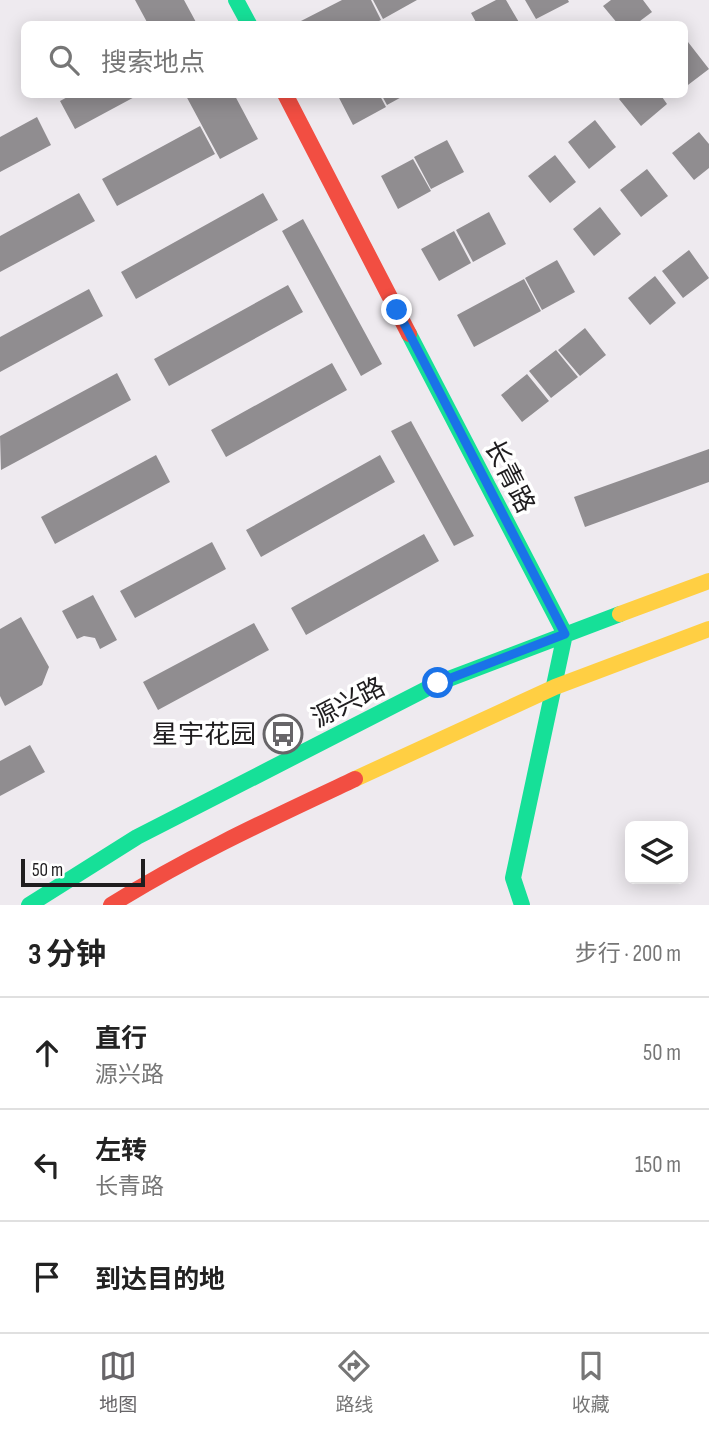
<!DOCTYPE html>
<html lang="zh">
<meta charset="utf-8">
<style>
:root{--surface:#fff;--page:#f6f6f6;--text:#222;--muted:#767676;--line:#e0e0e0;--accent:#676568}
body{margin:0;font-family:"Sofia Sans Condensed","Noto Sans SC",sans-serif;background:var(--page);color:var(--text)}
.controls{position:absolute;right:21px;bottom:21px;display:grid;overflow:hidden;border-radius:10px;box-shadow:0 4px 18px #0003}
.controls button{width:63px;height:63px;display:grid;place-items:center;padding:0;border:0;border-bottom:2px solid var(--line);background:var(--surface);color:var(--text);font:35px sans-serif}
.scale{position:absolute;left:21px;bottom:18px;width:124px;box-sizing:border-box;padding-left:7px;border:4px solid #1f1d1f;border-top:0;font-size:19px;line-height:24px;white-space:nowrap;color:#1f1d1f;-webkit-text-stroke:5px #fff;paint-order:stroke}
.stop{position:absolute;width:21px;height:21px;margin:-16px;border:5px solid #1a73e8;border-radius:50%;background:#fff}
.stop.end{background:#1a73e8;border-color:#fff;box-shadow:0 2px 7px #0008}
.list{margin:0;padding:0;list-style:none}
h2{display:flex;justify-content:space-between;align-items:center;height:91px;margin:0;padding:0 28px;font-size:30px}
h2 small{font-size:23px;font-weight:400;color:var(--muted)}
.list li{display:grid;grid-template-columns:46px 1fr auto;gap:21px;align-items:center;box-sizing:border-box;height:112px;padding:0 28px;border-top:2px solid var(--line)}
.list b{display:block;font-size:26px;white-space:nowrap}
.list p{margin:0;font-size:23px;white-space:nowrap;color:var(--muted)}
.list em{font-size:23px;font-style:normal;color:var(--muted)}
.icon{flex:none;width:38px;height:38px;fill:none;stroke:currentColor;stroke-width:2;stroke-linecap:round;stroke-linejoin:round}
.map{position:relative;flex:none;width:709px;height:905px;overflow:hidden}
.search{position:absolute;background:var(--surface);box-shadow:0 4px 18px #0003;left:21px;right:21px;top:21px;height:77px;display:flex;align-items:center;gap:18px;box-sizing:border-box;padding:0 24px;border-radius:10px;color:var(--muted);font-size:26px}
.sheet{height:427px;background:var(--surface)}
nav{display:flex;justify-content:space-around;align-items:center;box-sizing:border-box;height:98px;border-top:2px solid var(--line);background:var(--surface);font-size:19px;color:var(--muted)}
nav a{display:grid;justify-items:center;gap:4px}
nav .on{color:var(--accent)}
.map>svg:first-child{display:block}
.building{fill:#908d90}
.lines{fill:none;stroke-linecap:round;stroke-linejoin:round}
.fast{stroke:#16e098;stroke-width:16}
.slow{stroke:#ffcf43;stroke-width:16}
.jam{stroke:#f24e42;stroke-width:16}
.route{stroke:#1a73e8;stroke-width:9}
.labels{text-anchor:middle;stroke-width:7;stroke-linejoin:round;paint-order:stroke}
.street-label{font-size:26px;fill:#1f1d1f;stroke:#fff}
.poi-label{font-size:26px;fill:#1f1d1f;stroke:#fff;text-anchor:end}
</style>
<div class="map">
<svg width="709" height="905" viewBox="0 0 709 905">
<rect width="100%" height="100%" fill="#eeeaef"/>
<path class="building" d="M135 0H184L197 24H148Z
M342 0H371L381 20 373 24H300L299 22Z
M373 0H417L383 19Z
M496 0H506L520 24H477L471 13Z
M525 0H568L569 2 536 19Z
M611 0H643L652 12 636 24H618L603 6Z
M688 42 709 69 684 88V44Z
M73 94H140L75 129 60 101Z
M185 94H234L258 139 220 159Z
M337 94H379L386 107 353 125Z
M381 94H407L387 105Z
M624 94H660L667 104 641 126 619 99Z
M37 117 51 145 0 172V137Z
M595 120 616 147 589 169 568 142Z
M200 126 215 154 117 206 102 179Z
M699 132 709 144V168L694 180 672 153Z
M447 140 464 172 431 189 414 157Z
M555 155 576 182 550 203 528 176Z
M413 159 431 191 398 209 381 176Z
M647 169 668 196 641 217 620 190Z
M79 193 95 221 0 272V236Z
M263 193 278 220 136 299 121 272Z
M600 207 621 234 594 256 573 229Z
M489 212 506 244 473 262 456 230Z
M303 219 382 364 361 376 282 231Z
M454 231 471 263 439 281 421 249Z
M689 250 709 278 683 298 662 271Z
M557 260 575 292 542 310 525 278Z
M655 276 676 303 650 325 628 298Z
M524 279 541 311 474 347 457 315Z
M288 285 303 312 169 386 154 359Z
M89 289 103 316 0 372V337Z
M585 328 606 355 580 376 558 350Z
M556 350 578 377 551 398 529 371Z
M332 363 347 390 226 457 211 430Z
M117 373 131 400 1 470 0 436Z
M527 374 549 401 522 422 501 395Z
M411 421 474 536 454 546 391 431Z
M709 449V482L585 527 574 497Z
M156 455 170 482 55 544 41 517Z
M380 455 395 482 261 557 246 530Z
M424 534 439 561 306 635 291 608Z
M212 542 226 569 135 618 120 591Z
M93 595 117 640 100 649 95 638 84 636 77 639 62 611Z
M21 617 49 667 42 685 5 706 0 696V629Z
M254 623 269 650 158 710 143 682Z
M30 745 45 772 0 796V761Z"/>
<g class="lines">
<path class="fast" d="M236 0 249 24
M409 334 565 634 513 878 522 905
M29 905 137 837 438 683 620 614"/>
<path class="slow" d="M620 614 709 581
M355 779 555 687 709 629"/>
<path class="jam" d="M285 94 409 334
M111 905C189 856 272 818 355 779"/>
</g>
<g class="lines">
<path class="route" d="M397 310 565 634 438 683"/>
</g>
<defs>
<symbol id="bus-ring" viewBox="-11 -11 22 22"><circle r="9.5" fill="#fff" stroke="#676568" stroke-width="1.5"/><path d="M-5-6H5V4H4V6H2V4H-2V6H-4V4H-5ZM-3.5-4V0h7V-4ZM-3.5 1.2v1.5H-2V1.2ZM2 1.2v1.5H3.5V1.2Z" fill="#676568"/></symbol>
</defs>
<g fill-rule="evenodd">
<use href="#bus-ring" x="261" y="712" width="44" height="44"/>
</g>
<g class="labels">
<g class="street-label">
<text transform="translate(510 476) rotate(63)" y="9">长青路</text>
<text transform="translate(348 702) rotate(-27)" y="9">源兴路</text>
</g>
<g class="poi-label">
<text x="256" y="743">星宇花园</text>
</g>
</g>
</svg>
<div class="controls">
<button><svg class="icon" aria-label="layers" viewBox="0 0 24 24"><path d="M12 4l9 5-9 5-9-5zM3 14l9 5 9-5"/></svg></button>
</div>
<div class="scale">50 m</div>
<div class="stop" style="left:438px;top:683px"></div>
<div class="stop end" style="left:397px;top:310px"></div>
<div class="search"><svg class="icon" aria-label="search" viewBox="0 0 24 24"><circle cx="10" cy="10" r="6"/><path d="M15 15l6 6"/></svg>搜索地点</div>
</div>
<section class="sheet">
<h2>3 分钟<small>步行 · 200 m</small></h2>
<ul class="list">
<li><svg class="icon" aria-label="ahead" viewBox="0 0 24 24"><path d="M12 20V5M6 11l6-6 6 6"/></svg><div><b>直行</b><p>源兴路</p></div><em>50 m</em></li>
<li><svg class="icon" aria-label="left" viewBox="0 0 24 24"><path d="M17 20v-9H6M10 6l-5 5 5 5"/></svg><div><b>左转</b><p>长青路</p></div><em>150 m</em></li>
<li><svg class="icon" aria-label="arrive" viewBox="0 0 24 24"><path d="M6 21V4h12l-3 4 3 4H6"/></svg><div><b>到达目的地</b></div></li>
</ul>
</section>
<nav>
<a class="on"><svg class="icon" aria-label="map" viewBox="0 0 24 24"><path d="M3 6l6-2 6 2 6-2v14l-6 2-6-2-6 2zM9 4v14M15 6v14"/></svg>地图</a>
<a><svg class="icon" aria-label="directions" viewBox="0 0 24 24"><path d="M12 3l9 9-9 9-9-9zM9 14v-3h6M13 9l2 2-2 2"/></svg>路线</a>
<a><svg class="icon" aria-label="saved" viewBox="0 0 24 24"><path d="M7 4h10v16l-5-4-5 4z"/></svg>收藏</a>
</nav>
